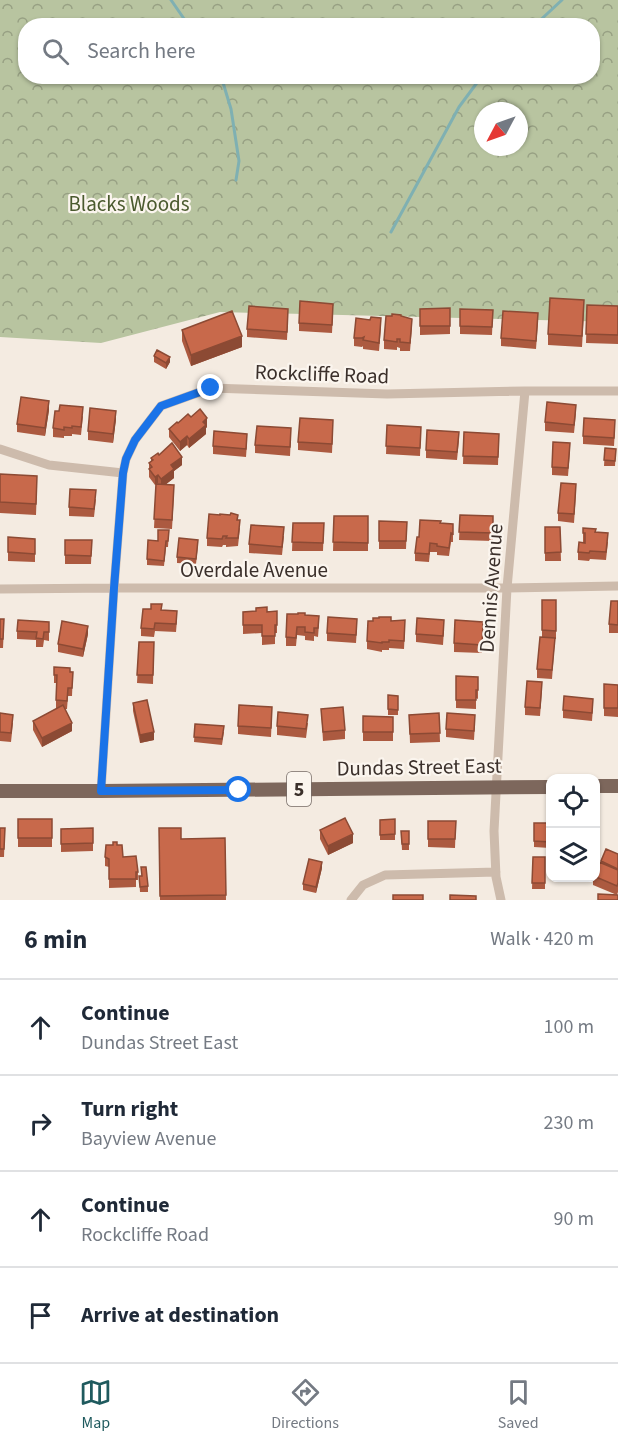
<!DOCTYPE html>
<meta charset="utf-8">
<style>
:root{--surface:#fff;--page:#f2f2f3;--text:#1f2937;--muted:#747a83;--line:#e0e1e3;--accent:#1f5a5e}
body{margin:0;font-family:"Source Sans 3",sans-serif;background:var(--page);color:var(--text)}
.controls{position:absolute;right:18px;bottom:18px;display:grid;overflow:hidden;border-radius:12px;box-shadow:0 2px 4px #0004}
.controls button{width:54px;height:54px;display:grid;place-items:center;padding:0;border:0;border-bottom:2px solid var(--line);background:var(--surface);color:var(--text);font:30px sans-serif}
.compass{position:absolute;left:474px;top:102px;width:54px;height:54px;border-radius:50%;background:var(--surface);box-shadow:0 2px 4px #0004;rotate:229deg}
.stop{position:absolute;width:18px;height:18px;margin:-14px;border:4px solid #1a73e8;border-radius:50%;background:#fff}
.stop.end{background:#1a73e8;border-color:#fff;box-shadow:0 2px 6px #0008}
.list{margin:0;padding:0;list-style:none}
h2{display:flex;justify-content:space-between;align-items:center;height:78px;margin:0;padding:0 24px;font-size:26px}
h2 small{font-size:20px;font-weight:400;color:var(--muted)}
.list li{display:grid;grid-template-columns:39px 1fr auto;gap:18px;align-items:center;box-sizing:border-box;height:96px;padding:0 24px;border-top:2px solid var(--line)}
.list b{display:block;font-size:22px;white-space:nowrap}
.list p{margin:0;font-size:20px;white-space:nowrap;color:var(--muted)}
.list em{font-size:20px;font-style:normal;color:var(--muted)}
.icon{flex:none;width:33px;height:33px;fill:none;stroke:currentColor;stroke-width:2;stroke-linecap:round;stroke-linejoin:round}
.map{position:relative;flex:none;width:618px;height:900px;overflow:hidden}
.search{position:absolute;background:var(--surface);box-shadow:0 2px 4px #0004;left:18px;right:18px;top:18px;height:66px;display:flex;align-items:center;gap:15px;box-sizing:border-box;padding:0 21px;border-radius:24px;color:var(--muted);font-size:22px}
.sheet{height:462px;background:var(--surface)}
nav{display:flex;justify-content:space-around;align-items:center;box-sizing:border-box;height:84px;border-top:2px solid var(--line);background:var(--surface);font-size:16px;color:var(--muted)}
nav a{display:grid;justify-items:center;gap:3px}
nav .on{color:var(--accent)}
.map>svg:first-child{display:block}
.forest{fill:url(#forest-crowns);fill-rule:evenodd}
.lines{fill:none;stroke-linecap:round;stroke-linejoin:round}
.stream{stroke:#7fb0b2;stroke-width:3}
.street{stroke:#cdbbac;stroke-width:9}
.primary{stroke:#7d675c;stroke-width:14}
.wall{fill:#ac5a40}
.shaded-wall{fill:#8c4a34}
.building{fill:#c8694b;stroke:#8c4a34;stroke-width:1.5}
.route{stroke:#1a73e8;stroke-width:8}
.labels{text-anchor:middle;stroke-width:4.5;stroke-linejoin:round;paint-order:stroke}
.shield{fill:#fbf5ee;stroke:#756b66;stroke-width:1.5}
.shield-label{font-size:20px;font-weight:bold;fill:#3b302b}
.park-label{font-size:21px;fill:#4a5a2e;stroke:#fbf5ee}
.street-label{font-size:21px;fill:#3b302b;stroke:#fbf5ee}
</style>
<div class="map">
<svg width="618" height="900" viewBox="0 0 618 900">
<defs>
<pattern id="forest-crowns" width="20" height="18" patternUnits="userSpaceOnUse" patternTransform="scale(1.5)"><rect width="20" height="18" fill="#b8c4a0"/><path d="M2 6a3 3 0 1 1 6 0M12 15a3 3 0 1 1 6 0" fill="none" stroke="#97a083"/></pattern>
</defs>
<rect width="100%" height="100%" fill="#f4ebe1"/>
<path class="forest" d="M0 0H618V322L220 312 101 343 0 337ZM26 26H592V76H26ZM483 111H519V147H483Z"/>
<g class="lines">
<path class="stream" d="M171 0 189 26
M534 26 562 0
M221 76 231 109 239 161 236 180
M391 232 459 107 482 76"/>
<path class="street" d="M0 449 49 465 123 473
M0 589 114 588H507L618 586
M101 791 114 588 123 473 126 459 135 440 161 406 211 388 387 394 525 391H617
M351 900 363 885 385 875 496 872
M501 900 496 877 494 831 507 588 525 391"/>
<path class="primary" d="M596 786H618
M0 791H101L550 787"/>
</g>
<path class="wall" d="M587 305 618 306V344L586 343Z
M450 308V334L420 335V309Z
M460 309 493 310 492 335 460 334Z
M584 311 582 347 548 345V334Z
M333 312 332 333 299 331V323Z
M392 316H401L412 327 410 351H400V348L397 347V350L384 349V340Z
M288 318 287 340 247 337V329Z
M538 322 536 349 501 346V338Z
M381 327 379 351 363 349V346L362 347 354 346V338Z
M182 330 242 347 191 366 182 341Z
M154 356 170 362 166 369 154 362Z
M49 410 45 436 17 432V424Z
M576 413 574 433 545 431V422Z
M83 416 81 435 72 434V436H64V438L53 437V428Z
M191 417 207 427 206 428V434L189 448 187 445 180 451 169 437V429Z
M116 419 113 443 88 440V431Z
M387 425 421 427 420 456 386 454Z
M615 428 614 446 583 444V436Z
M333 429 332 453 298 450V442Z
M464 432 499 434 498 465 463 464Z
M291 436 290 456 255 453V445Z
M459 440 457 460 426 458V450Z
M247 443 246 457 213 454V446Z
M605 448 616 449 615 466H604Z
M570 451 568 476 552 475V467Z
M159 455 182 465 174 471V478L165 485 174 494 172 529 154 528 156 484 155 485 149 477V463L151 462V458Z
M0 474 37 487 36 515 0 513Z
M576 493 574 523 558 521V513Z
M96 499 94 517 69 516V507Z
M460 515 493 516V541L459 540Z
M334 516H368V551H333Z
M379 521 407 522 406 549H379Z
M293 523H324L323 551H292Z
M440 523 453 533V542H451L449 556 437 555V552H430L429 562 415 561V553L419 537Z
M545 527H560L561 561H545Z
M240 528 238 546 226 547V545H223L222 547 207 546V538Z
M583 528 596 532 608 542 606 560 590 559 589 561 578 560V552L585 543V542H583Z
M169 530 168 547H166L164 566 147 565V559L158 541Z
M284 536 282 555 249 553V544Z
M35 539V562L8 561V552Z
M65 540H92L91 564H65Z
M198 546 196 564 177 563V557Z
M556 600V639H555L552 679 537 678V669L542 637V630Z
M618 601V633H609V624Z
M162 610 177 620 176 632 155 631 154 637 141 636V628Z
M277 611V633H275V644L262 645V633L243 634V612Z
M305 615 319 624 318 637 314 636V641L305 640V636L297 635 296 646H286V637Z
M379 618 391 621 405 629 404 649 389 648V650H382V652L367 649V641L373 621Z
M0 619 4 627 3 648H0Z
M357 627 356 643 327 641V633Z
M444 629 443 645 416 642V634Z
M49 630V641L44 640 43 647H36V640L17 639V631Z
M483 630 482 653 454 652V643Z
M88 634 83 657 58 652V644Z
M139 642H154L153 684 137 683Z
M54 667 73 672 72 696H68L67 709H65L72 731 42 747 33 730V721L57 709H56V683H54Z
M478 677V699L476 698V709L456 708V700Z
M604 684 618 685V717L604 716Z
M542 690 540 716 525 715V707Z
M398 696V715H388V709Z
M133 703 154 740 140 743 133 711Z
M593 707 592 721 563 718V710Z
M321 709 345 730V739L323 741Z
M0 713 13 723 11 742 0 741Z
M439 713 440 742 410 743 409 715Z
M272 715 271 737 238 734V726Z
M363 716 393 717V741H363Z
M308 723 306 738 277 735V726Z
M475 723 474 740 446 737V729Z
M195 724 224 732 222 745 194 742Z
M18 819H52V847H18Z
M395 819V840H380V820Z
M428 821H456L455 848 428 847Z
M550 823V848L534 847V841Z
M0 828H5L4 857H0Z
M93 828V851L61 852V829Z
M159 828 181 839 225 838 226 900H160Z
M320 830 353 843 328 855 320 839Z
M401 831H409V850H402Z
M117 845 123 857 138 872V880H136V887L109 888V867L105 866V857Z
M618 854V892L617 895 593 885V878H596L601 861Z
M533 857H545V889H532Z
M141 867 148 886V892H140L139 876H142Z
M322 868 316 893 303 890V884Z"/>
<path class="shaded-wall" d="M242 336V347L191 366V355Z
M170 357V362L166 369V363Z
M49 401V410L45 436V428Z
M116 411V419L113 443V434Z
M207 418V427L206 428V434L189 448V439L203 422Z
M187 436V445L180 451V442Z
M182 457V465L174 471V478L161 488V479L171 465Z
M158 475V483L155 485V477Z
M88 626V634L83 657V649Z
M72 723V731L42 747V738Z
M154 732V740L140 743V735Z
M353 834V843L328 855V846Z
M322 862V868L316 893V887Z"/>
<path class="building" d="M550 298 584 300 582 336 548 334Z
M300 301 333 304 332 325 299 323Z
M587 305 618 306V335L586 334Z
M249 306 288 309 287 332 247 329Z
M450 308V326H420V309Z
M460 309 493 310 492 327 460 326Z
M232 311 242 336 191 355 182 330Z
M503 311 538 313 536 341 501 338Z
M392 314 401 315V316L412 319 410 343 400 342V339H397V342L384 340 386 316H392Z
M371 317 381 318 379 343 363 340 364 337 362 338H354L356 318 370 320Z
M157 350 170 357 166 363 154 356Z
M21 397 49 401 45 428 17 424Z
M547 402 576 405 574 425 545 422Z
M60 405 83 407 81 427 72 426V428L64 427V430L53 428 55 411H59Z
M90 408 116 411 113 434 88 431Z
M200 409 207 418 203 422 206 425 189 439 187 436 180 442 169 429 177 422 178 423 188 414 191 417Z
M300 418 333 420 332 444 298 442Z
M584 418 615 420 614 438 583 436Z
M387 425 421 427 420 448 386 446Z
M257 426 291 428 290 447 255 445Z
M427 430 459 432 457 452 426 450Z
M214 431 247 434 246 449 213 446Z
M464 432 499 434 498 457 463 456Z
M553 442 570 443 568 468 552 467Z
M172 443 182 457 171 465 174 469 161 479 158 475 155 477 149 469 152 467 149 463 153 460 151 458 158 453 159 455Z
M605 448 616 449 615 461 604 460Z
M0 474 37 476 36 504 0 502Z
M561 483 576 484 574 514 558 513Z
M156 484 174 485 172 520 154 519Z
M70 489 96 490 94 509 69 507Z
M231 513 238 515 237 520H240L238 538H226L227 536H223L222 539 207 538 209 514 220 515V514L230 515Z
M460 515 493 516V533L459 532Z
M334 516H368V543L333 542Z
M420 520 441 521 440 523 453 524V534L451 533 449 548 437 546V544L430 543 429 554 415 553 417 537H419Z
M379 521 407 522 406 541H379Z
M293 523H324L323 543 292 542Z
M251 525 284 527 282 547 249 544Z
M545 527H560L561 552 545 553Z
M583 528 596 529 595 532 608 533 606 552 590 551 589 553 578 552 579 542 585 543V533H583Z
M158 530H169L168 541H166L164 561 147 559 148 540 158 541Z
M8 537 35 539V554L8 552Z
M179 538 198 540 196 559 177 557Z
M65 540H92L91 556 65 555Z
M542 600H556V631L542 630Z
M611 601H618V625L609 624Z
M151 604H162L161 610 177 611 176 624 155 623 154 629 141 628 143 609H151Z
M267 607V612L277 611V625H275V636H262V625H243V612L256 611V608Z
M298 613H305V615L319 616 318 628H314V633L305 632V627H297L296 638 286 637 287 614H298Z
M328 617 357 619 356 635 327 633Z
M379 617H391V621L405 620 404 641 389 640V642H382V643L367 641 368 621H373V618H379Z
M417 618 444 620 443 636 416 634Z
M0 619H4L3 639H0Z
M18 620 49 622V632H44L43 639 36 638 37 632 17 631Z
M455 620 483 622 482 645 454 643Z
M62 621 88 626 83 649 58 644Z
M540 637 555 638 552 670 537 669Z
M139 642H154L153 675H137Z
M54 667 70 668V672H73L72 688H68L67 701 56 700 57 675H54Z
M456 676 478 677V690H476V700H456Z
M527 681 542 682 540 708 525 707Z
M604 684 618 685V708H604Z
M388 695 398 696V710L388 709Z
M564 696 593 699 592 713 563 710Z
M147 700 154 732 140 735 133 703Z
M63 705 72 723 42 738 33 721Z
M239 705 272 707 271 728 238 726Z
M343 707 345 730 323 732 321 709Z
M278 712 308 715 306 729 277 726Z
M0 713 13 715 11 733 0 732Z
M439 713 440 733 410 734 409 715Z
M447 713 475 715 474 731 446 729Z
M363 716 393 717V732H363Z
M195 724 224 726 222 739 194 737Z
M345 818 353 834 328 846 320 830Z
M18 819H52V838H18Z
M395 819V834L380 835V820Z
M428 821H456L455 839H428Z
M534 823H550V842L534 841Z
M0 828H5L4 849H0Z
M93 828V843L61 844V829Z
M159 828H181V839L225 838 226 895 160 896Z
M401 831H409V844H402Z
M113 842H117V845H122L123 857 136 856 138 872H136V879H109V859L105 857 106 845H113Z
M606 849 618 854V869L601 861Z
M533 857H545V883H532Z
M309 859 322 862 316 887 303 884Z
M599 862 618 870V883L617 886 596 877V871Z
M141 867H146L148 886 140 887 139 876H142Z
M598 894 618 895V900H598Z
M393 895H423V900H393Z
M450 895 476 896V900H450Z"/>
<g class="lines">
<path class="route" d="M211 388 161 406 135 440 126 459 123 473 114 588 101 791 239 790"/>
</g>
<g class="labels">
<rect class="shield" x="287" y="772" width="24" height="34" rx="4.5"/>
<g class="shield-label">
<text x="299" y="796">5</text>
</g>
<g class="park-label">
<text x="129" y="211">Blacks Woods</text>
</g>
<g class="street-label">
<text transform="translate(322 374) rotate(2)" y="7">Rockcliffe Road</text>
<text x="254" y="577">Overdale Avenue</text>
<text transform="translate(491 588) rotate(-86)" y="7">Dennis Avenue</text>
<text transform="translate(419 767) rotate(-1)" y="7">Dundas Street East</text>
</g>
</g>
</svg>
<div class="controls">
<button><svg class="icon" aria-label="locate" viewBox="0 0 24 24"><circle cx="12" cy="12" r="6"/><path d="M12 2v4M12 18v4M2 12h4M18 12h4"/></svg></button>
<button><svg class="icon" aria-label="layers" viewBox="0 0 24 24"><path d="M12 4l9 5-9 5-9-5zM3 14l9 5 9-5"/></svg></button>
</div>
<svg class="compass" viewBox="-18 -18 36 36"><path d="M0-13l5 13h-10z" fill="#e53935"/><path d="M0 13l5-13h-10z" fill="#747a83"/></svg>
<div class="stop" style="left:239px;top:790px"></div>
<div class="stop end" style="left:211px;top:388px"></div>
<div class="search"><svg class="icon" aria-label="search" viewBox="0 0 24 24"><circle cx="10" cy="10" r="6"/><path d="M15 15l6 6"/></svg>Search here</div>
</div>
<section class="sheet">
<h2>6 min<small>Walk · 420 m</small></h2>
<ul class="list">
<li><svg class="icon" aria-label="ahead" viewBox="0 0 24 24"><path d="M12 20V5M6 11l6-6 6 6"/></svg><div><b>Continue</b><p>Dundas Street East</p></div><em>100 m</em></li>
<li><svg class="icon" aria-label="right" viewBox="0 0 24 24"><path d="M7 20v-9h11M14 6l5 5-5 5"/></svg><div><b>Turn right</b><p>Bayview Avenue</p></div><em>230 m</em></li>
<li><svg class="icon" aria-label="ahead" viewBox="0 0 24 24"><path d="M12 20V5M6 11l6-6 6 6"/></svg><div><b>Continue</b><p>Rockcliffe Road</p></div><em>90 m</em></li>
<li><svg class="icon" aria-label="arrive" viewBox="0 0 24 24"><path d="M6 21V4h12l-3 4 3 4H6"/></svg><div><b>Arrive at destination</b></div></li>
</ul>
</section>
<nav>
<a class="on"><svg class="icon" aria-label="map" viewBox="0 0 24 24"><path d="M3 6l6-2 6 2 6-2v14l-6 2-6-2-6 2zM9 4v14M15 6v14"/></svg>Map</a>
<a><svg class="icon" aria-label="directions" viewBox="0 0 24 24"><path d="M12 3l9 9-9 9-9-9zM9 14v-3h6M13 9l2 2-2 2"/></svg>Directions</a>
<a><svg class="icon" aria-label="saved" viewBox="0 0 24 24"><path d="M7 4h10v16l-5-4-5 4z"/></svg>Saved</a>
</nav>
